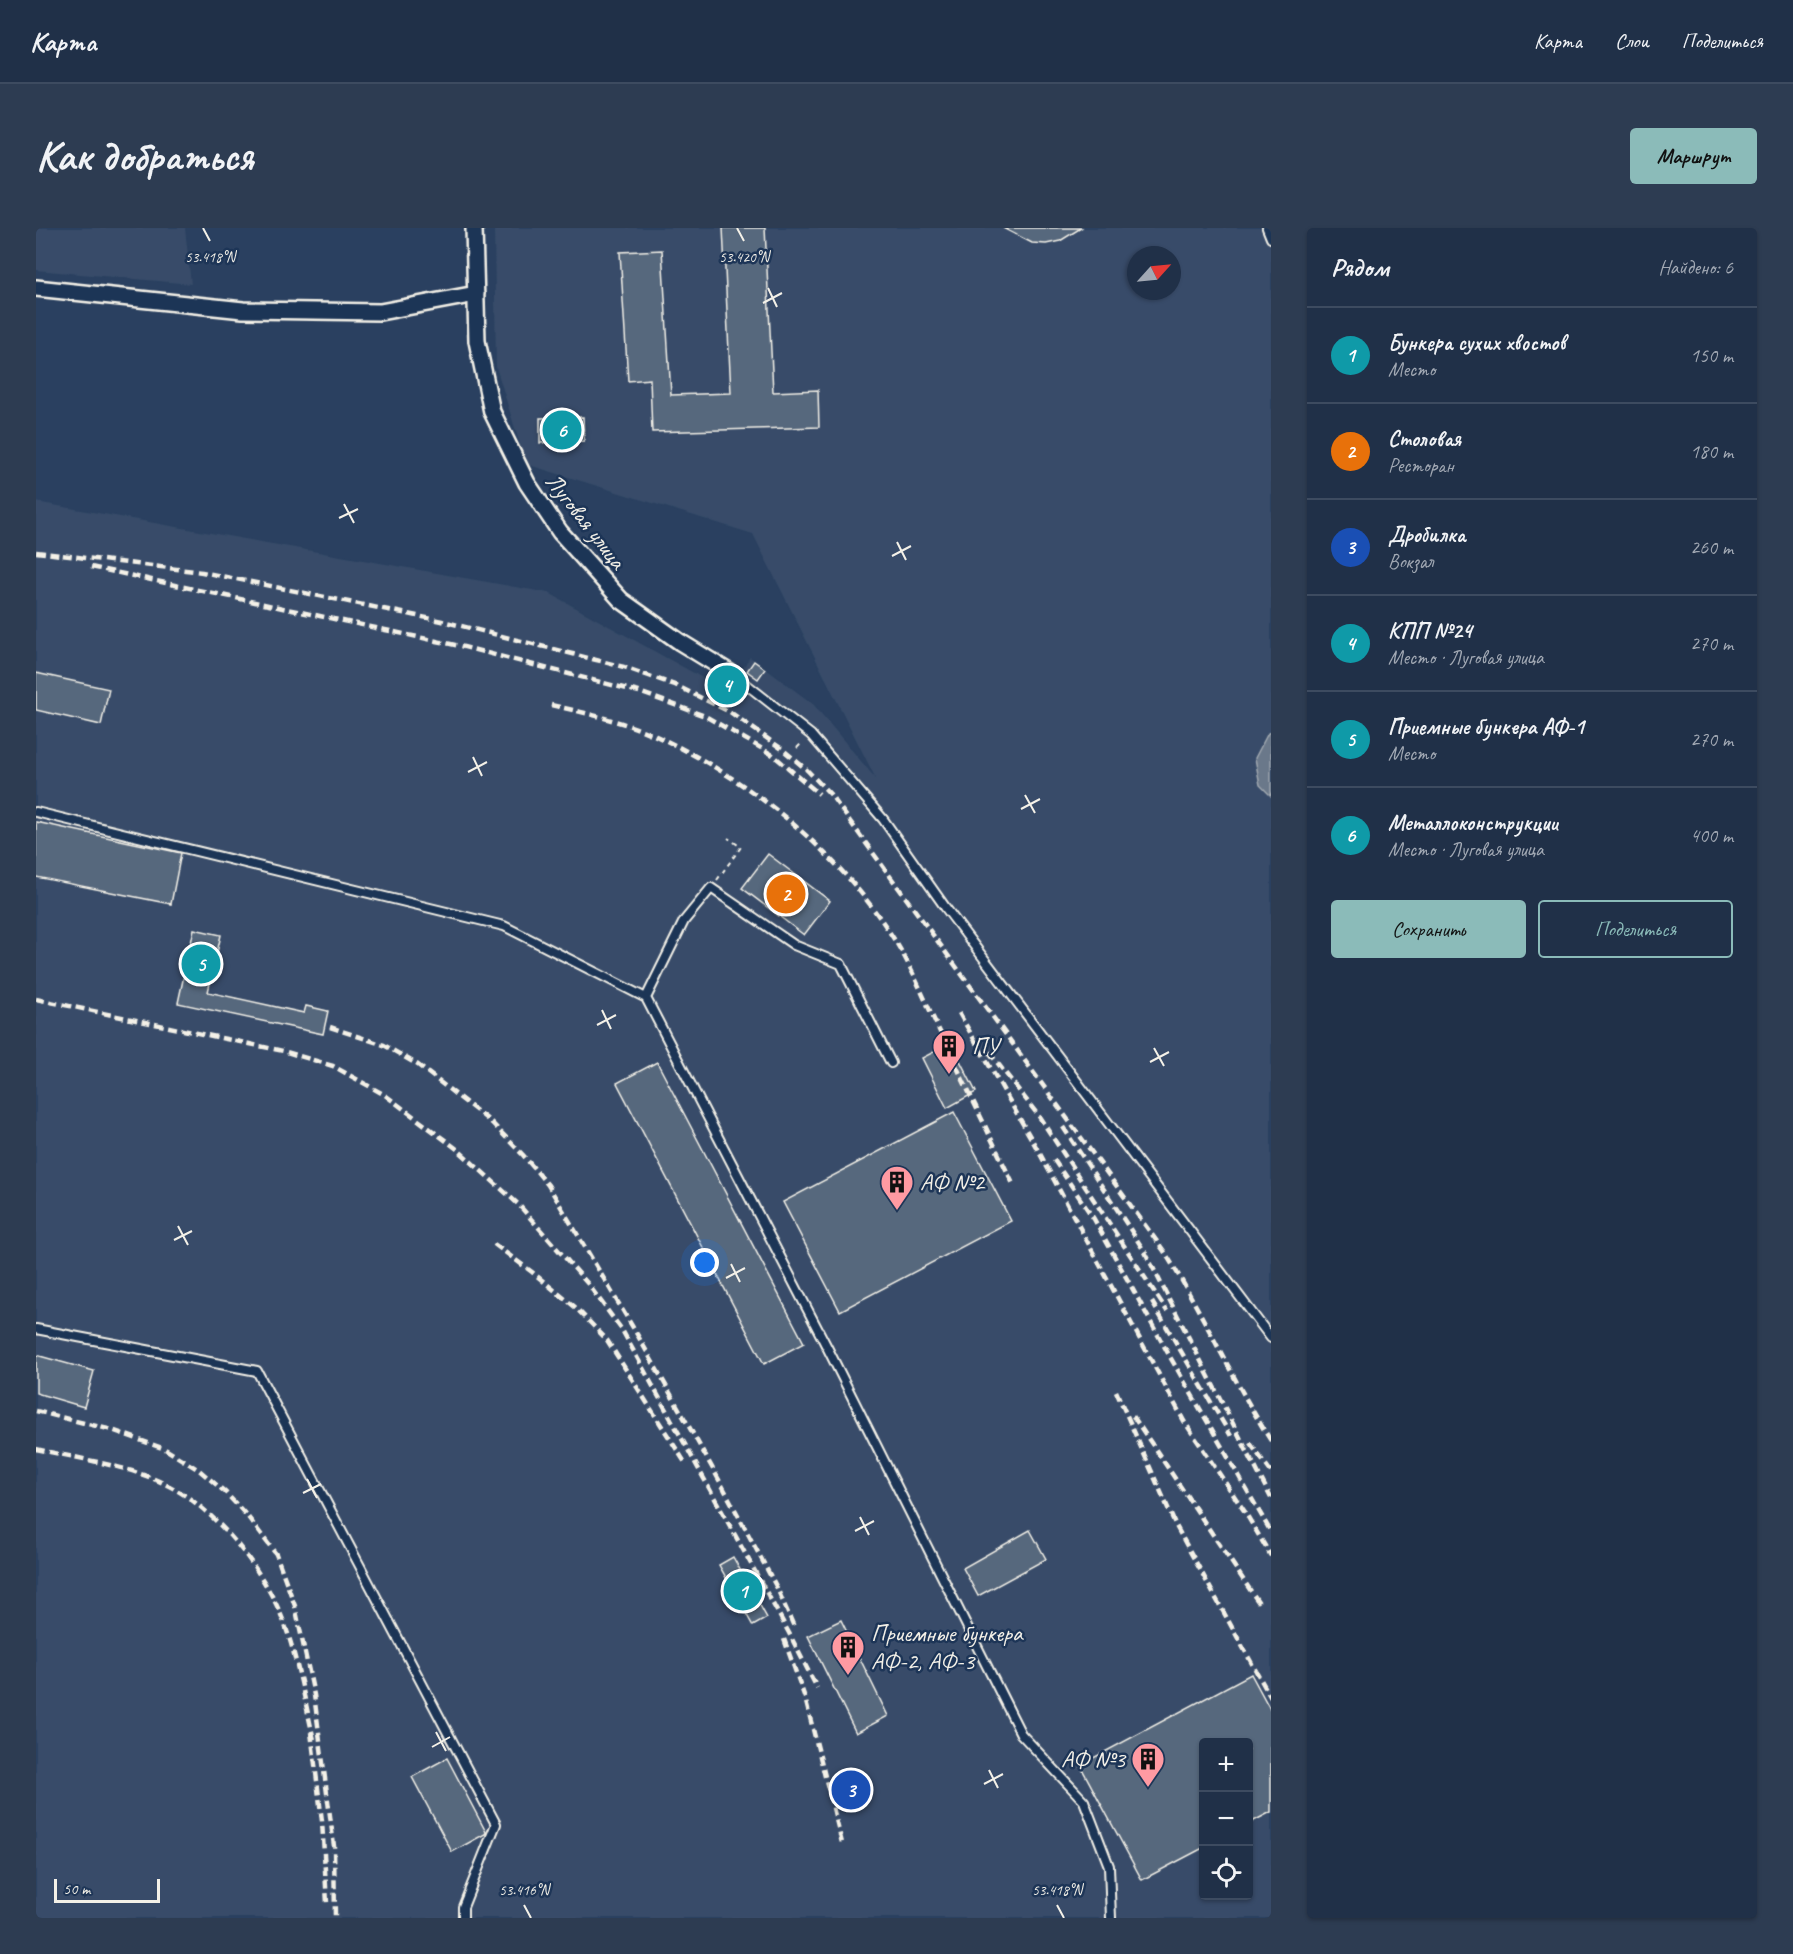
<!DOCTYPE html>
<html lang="ru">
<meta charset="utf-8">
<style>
:root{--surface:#203048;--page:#2d3c52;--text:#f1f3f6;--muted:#a2a9b4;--line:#3d4b60;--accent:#8bbbb9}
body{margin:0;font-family:Caveat,sans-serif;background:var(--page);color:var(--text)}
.controls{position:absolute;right:18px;bottom:18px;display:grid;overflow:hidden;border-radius:6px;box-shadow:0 2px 4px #0004}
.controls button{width:54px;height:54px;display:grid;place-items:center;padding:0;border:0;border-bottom:2px solid var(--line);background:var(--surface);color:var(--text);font:30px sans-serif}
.compass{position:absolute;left:1091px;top:18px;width:54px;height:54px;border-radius:50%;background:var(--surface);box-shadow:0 2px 4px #0004;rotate:63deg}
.scale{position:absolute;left:18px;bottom:15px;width:106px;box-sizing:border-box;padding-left:6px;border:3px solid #f4f1e8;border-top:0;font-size:16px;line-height:21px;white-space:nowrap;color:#f4f1e8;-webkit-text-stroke:4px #1d3557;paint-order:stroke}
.you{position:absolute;left:669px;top:1035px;width:21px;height:21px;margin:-15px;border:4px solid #fff;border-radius:50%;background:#1a73e8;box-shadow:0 0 0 9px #1a73e833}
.badge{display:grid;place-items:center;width:39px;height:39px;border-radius:50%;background:var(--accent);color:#fff;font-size:20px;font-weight:700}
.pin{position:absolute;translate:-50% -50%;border:3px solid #fff;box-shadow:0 2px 6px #0006}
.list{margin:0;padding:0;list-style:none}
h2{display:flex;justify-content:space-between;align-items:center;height:78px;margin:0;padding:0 24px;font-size:26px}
h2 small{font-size:20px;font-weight:400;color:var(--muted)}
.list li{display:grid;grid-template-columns:39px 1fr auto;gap:18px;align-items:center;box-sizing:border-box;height:96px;padding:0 24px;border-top:2px solid var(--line)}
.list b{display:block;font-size:22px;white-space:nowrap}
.list p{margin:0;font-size:20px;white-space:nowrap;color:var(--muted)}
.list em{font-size:20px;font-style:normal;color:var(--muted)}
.actions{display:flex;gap:12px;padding:18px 24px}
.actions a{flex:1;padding:14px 0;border:2px solid var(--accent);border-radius:6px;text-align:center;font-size:21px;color:var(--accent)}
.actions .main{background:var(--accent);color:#111}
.icon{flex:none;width:33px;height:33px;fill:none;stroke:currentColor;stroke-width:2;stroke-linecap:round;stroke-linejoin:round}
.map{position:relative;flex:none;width:1235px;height:1690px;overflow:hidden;border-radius:6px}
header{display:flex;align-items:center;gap:36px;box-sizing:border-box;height:84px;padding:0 30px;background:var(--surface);border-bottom:2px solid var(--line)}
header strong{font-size:28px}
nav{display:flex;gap:33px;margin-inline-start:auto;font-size:21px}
.intro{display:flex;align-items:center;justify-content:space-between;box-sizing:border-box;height:144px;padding:0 36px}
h1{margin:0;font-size:42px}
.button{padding:15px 27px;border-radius:6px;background:var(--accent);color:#111;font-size:21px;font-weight:700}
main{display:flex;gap:36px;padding:0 36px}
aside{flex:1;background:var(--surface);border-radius:6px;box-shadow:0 2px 4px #0004}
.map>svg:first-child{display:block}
.built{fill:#374c69;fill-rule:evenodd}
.water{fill:#6a788a;stroke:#a1a8b0;stroke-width:1.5}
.building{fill:#56677d;stroke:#f4f1e8;stroke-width:1.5}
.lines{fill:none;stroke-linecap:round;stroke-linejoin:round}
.lane-casing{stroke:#f4f1e8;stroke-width:12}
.street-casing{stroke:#f4f1e8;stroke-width:20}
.path{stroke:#f4f1e8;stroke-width:2;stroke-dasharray:4.5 4.5;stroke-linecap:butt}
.lane{stroke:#1d3557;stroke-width:8}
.street{stroke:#1d3557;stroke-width:15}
.rail{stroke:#f4f1e8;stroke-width:4.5;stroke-dasharray:9 4.5;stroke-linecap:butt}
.ticks{fill:none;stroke:#f4f1e8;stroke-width:2}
.labels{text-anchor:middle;stroke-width:5;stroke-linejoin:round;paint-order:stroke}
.street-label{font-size:24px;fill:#f4f1e8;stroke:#1d3557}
.poi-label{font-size:24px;fill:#f4f1e8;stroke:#1d3557;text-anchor:start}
.ticks-label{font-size:15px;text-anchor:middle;fill:#f4f1e8;stroke:#1d3557;stroke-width:5;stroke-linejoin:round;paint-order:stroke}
</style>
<header>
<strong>Карта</strong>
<nav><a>Карта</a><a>Слои</a><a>Поделиться</a></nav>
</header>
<div class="intro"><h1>Как добраться</h1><a class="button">Маршрут</a></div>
<main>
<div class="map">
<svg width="1235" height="1690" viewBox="0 0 1235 1690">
<rect width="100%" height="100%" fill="#2a4060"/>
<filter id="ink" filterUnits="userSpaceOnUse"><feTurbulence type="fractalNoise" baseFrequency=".0167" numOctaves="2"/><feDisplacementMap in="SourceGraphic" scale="12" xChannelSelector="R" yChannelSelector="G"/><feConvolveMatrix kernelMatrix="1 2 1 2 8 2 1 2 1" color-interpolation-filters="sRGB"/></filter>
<g filter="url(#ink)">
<path class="built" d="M0 0H149L155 56 0 42Z
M458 0H1235V1690H0V274L513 365 692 464 714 429 777 476 840 551 717 306 490 236 460 139ZM1100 27H1136V63H1100ZM1168 1514H1212V1668H1168Z"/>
<path class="water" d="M1235 504V568L1224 557 1219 530 1232 505Z"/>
<path class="building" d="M687 0H729L737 164 782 162 783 199 616 204 614 151 592 153 584 24 626 22 635 167 695 165Z
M967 0H1045L1024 13 1010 16 996 15Z
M547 189 548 213 504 215V190Z
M718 433 729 441 722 451 711 443Z
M0 445 73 461 65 497 0 482Z
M0 594 145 625 135 676 0 649Z
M732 626 794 673 768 707 706 660Z
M158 701 185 707 172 764 268 785 270 778 292 783 287 806 142 775Z
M915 815 940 864 911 880 886 830Z
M621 834 768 1115 728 1136 581 855Z
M918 884 975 993 804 1083 747 974Z
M0 1127 58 1143 48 1179 0 1165Z
M994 1302 1010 1331 942 1368 927 1340Z
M697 1329 731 1390 717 1398 683 1337Z
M805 1392 852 1488 820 1505 772 1408Z
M1215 1446 1235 1483V1584L1212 1596V1515H1167V1620L1106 1652 1044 1537Z
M411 1530 450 1604 449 1606 416 1624 376 1549Z"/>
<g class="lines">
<defs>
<path id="lane" d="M1231 0 1235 10
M701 449 775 507 847 591 909 679 1235 1110
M0 584 468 698 610 770
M855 835 805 736 758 717 675 660 648 693 610 770 792 1121 985 1506 1048 1573 1073 1638 1075 1690
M0 1101 221 1143 460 1596 427 1679V1690"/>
<path id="street" d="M438 0 441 113 456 184 491 255 524 304 585 372 644 414 701 449
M0 60 207 82 344 84 440 66"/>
</defs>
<use href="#lane" class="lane-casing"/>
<use href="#street" class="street-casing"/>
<path class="path" d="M761 520 766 515
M681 652 705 619 692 610"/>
<use href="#lane" class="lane"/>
<use href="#street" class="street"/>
<path class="rail" d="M0 324 166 344 406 393 588 439 639 457 694 484 746 521 771 542 794 566 1128 1023C1167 1085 1196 1151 1235 1213
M55 339 424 418 603 464 669 488 737 527 783 566
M515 477C550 485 586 493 620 508 718 553 815 633 868 728 881 752 891 777 903 802 928 854 953 906 978 958
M0 771 247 823 297 838 349 867 421 921 482 976 552 1056 586 1102 753 1405 781 1460
M923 785 1003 924 1148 1193 1209 1284 1235 1328
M294 799 348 817 382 837 456 895 487 927 512 957 602 1108 687 1259 741 1360 759 1401
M953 824 1002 887 1131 1083
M1027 899 1109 1024 1235 1270
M1018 932 1058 991 1133 1127 1235 1304
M458 1016 496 1044 539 1079 571 1112 650 1236
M1116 1074 1195 1208
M1080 1163 1140 1298 1235 1470
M0 1183 76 1202 129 1221 163 1242 189 1264 212 1289 240 1326 259 1378 278 1467 298 1618 299 1690
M1097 1188 1223 1375
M1214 1215 1235 1244
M0 1221C44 1231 96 1238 135 1259 183 1284 231 1347 249 1397 262 1434 269 1474 278 1512
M748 1411 769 1470 806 1615
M275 1504 286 1593 291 1675"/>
</g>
</g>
<path class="ticks" d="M167 0 174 13M701 0 708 13M732 60 741 79M727 75 746 65M308 276 318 295M303 290 322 281M861 314 870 332M856 328 875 318M437 529 446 548M432 544 451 534M989 567 999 585M985 581 1004 571M566 782 575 801M561 797 580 787M1118 820 1128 838M1114 834 1133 824M142 998 152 1017M138 1012 156 1003M695 1036 704 1054M690 1050 709 1040M271 1251 281 1270M267 1265 285 1256M824 1289 833 1307M819 1303 838 1293M400 1504 410 1523M396 1519 414 1509M953 1542 962 1560M948 1556 967 1546M488 1677 495 1690M1021 1677 1028 1690"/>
<defs>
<symbol id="building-pin" viewBox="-11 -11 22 30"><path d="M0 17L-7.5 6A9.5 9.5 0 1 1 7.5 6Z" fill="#ff9aa2" stroke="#1d3557"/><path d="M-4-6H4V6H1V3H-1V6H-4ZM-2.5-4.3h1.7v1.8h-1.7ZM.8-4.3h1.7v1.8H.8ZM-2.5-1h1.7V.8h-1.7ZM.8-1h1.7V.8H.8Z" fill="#111"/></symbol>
</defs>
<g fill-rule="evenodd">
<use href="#building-pin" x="894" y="799" width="38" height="52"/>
<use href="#building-pin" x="842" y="935" width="38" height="52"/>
<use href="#building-pin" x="793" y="1400" width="38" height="52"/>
<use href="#building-pin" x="1093" y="1512" width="38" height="52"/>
</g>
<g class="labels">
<g class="street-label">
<text transform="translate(550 293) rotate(52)" y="8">Луговая улица</text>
</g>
<g class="poi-label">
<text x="936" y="826">ПУ</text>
<text x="884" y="962">АФ №2</text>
<text x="835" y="1413">Приемные бункера<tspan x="835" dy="28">АФ-2, АФ-3</tspan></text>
<text x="1089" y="1539" text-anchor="end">АФ №3</text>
</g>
</g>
<g class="ticks-label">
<text x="174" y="34">53.418°N</text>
<text x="708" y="34">53.420°N</text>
<text x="488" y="1667">53.416°N</text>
<text x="1021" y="1667">53.418°N</text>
</g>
</svg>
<div class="controls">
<button>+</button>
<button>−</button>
<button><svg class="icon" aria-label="locate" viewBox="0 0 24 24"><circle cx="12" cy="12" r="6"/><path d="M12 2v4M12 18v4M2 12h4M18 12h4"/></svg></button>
</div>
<svg class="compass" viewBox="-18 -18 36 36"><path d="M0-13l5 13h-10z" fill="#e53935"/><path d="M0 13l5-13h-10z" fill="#a2a9b4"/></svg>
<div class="scale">50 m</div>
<div class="you"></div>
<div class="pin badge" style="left:707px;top:1363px;background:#0f9aa8">1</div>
<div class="pin badge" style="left:750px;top:666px;background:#e8710a">2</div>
<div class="pin badge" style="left:815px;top:1562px;background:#1a4fb4">3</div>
<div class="pin badge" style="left:691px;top:457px;background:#0f9aa8">4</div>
<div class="pin badge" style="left:165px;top:736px;background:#0f9aa8">5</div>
<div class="pin badge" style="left:526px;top:202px;background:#0f9aa8">6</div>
</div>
<aside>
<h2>Рядом<small>Найдено: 6</small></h2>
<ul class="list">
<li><span class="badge" style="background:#0f9aa8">1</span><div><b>Бункера сухих хвостов</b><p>Место</p></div><em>150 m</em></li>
<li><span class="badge" style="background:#e8710a">2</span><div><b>Столовая</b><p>Ресторан</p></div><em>180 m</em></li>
<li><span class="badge" style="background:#1a4fb4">3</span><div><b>Дробилка</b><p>Вокзал</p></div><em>260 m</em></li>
<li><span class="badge" style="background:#0f9aa8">4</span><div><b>КПП №24</b><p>Место · Луговая улица</p></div><em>270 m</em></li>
<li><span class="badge" style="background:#0f9aa8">5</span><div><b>Приемные бункера АФ-1</b><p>Место</p></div><em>270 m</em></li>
<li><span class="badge" style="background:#0f9aa8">6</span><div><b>Металлоконструкции</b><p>Место · Луговая улица</p></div><em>400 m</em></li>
</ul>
<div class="actions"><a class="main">Сохранить</a><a>Поделиться</a></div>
</aside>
</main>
